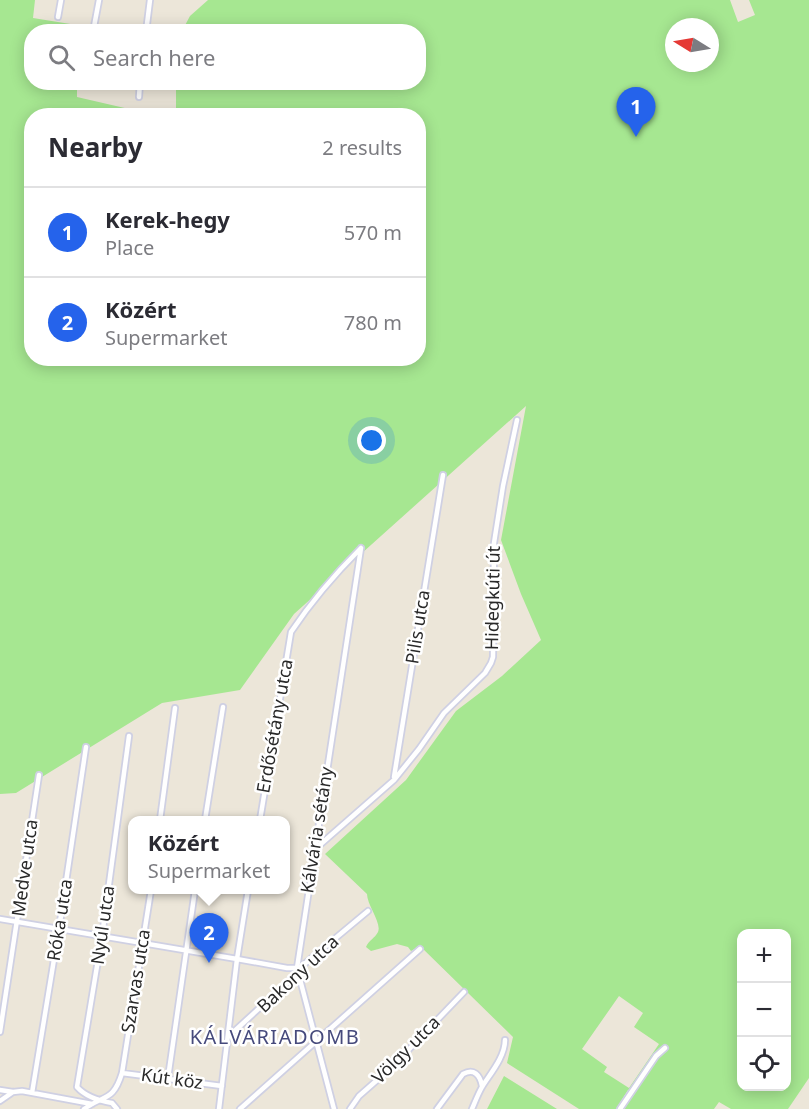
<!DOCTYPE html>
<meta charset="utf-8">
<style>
:root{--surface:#fff;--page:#f7f7f7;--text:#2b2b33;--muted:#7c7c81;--line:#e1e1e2;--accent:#2563eb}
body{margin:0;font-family:"Noto Sans",sans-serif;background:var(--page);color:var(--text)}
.controls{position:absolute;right:18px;bottom:18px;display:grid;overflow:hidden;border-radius:12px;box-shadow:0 3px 15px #0003}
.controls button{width:54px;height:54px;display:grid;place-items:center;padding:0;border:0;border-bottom:2px solid var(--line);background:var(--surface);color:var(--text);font:30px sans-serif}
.compass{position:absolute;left:665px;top:18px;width:54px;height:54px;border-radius:50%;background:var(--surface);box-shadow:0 3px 15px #0003;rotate:281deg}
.you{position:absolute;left:372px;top:441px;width:21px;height:21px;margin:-15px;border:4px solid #fff;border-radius:50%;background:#1a73e8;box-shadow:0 0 0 9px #1a73e833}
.badge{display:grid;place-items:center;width:39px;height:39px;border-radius:50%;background:var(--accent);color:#fff;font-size:20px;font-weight:700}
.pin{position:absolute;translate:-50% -50px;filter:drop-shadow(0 2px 3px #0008)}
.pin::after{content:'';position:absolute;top:32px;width:21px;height:18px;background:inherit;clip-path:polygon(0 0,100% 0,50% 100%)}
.popup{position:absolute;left:128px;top:816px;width:162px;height:78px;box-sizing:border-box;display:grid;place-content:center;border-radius:12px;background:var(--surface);filter:drop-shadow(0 2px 4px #0005);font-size:20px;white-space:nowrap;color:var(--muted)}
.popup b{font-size:22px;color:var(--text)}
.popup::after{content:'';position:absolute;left:50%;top:100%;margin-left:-12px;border:12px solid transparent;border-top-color:var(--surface)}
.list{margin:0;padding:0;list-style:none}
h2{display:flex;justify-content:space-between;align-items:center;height:78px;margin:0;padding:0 24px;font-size:26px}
h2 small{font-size:20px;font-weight:400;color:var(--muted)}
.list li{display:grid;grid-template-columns:39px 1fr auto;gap:18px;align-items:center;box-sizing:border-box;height:90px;padding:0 24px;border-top:2px solid var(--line)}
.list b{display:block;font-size:22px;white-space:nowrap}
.list p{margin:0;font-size:20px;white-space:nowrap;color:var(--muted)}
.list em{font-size:20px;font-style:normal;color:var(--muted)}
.icon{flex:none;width:33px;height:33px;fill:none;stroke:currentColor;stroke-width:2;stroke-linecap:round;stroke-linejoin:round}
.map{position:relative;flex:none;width:809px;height:1109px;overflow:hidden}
.search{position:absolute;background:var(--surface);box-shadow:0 3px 15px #0003;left:24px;top:24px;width:402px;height:66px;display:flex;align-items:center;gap:15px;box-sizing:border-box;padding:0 21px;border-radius:24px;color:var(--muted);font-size:22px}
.panel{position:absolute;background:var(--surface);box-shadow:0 3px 15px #0003;left:24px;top:108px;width:402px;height:258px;border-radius:24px}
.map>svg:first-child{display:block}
.green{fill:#a6e791;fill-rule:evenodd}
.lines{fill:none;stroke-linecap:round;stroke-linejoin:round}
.minor-casing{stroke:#cfd0e3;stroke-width:8}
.minor{stroke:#fff;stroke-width:4.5}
.labels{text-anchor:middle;stroke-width:5;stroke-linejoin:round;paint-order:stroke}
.street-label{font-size:18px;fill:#292929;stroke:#fff}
.neighbourhood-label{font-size:20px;letter-spacing:1.5px;fill:#464a7c;stroke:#fff}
</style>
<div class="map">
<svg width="809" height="1109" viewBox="0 0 809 1109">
<rect width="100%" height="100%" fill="#ece6d9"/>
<path class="green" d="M0 0H35L33 18 89 27 86 31 32 32V82L77 83V97L155 115 32 116V358H418V116L176 115V83L418 82V32L182 31 190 16 208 0H730L738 22 755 15 749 0H809V1078L788 1109H731L719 1102 714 1109H622L633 1093 628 1090 616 1109H579L507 1063 513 1037 420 946 411 951 408 947 397 944 371 951 366 947C369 940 375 938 378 932 382 923 367 905 367 894L325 854 406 780 456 711 502 676 541 640 521 594 501 540 526 406 294 614 240 690 162 703 16 793 0 794ZM674 27H710V63H674ZM742 934H786V1086H742ZM619 996 643 1013 634 1027 659 1044 629 1088 604 1072 607 1067 582 1049Z
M504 1076 557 1109H487Z"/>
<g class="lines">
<defs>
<path id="minor" d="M58 17 61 0
M93 32 99 0
M146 32 150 0
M139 97 140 82
M394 777 443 475
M160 820 175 708
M205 820 223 707
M260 820 291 632C311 602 335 574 361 548
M314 850 394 780 419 749 444 713 485 673 491 663 493 657 494 543 503 486 517 420
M0 919 237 959 287 968H297
M0 1032 39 775
M228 1037 291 979 302 966 368 911
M122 1073 222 1086
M168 1078 195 890
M0 1090 13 1092 22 1091 92 1104
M32 1093 59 929 86 747
M0 1101 13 1092
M84 1109C105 1094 113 1102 122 1073L151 890
M117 1109 112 1103C100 1101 85 1096 77 1087L102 936 129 736
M219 1109 237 959 248 890
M240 1109 420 949
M334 1109 297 968 361 548
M350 1109 359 1096 392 1067 464 992
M437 1109 463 1074C474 1068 480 1075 482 1086
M472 1109C475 1102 478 1094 482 1087 490 1074 505 1057 505 1040
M620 1109 656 1056 665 1048"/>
</defs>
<use href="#minor" class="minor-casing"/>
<use href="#minor" class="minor"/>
</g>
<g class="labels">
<g class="street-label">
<text transform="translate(493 598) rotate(-89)" y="6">Hidegkúti út</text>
<text transform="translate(418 627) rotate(-81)" y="6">Pilis utca</text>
<text transform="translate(275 726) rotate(-80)" y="6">Erdősétány utca</text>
<text transform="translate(317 830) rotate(-81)" y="6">Kálvária sétány</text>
<text transform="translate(25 868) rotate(-82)" y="6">Medve utca</text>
<text transform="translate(60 920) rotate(-81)" y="6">Róka utca</text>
<text transform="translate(103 925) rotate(-82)" y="6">Nyúl utca</text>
<text transform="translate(298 974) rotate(-43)" y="6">Bakony utca</text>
<text transform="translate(136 981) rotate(-81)" y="6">Szarvas utca</text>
<text transform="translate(406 1050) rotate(-45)" y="6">Völgy utca</text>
<text transform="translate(172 1079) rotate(8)" y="6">Kút köz</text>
</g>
<g class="neighbourhood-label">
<text x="275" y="1044">KÁLVÁRIADOMB</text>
</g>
</g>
</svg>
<div class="controls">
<button>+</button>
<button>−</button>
<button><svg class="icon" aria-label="locate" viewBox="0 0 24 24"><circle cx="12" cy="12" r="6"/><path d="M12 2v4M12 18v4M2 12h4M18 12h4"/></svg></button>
</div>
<svg class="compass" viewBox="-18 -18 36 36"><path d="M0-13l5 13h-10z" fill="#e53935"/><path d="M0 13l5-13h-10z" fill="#7c7c81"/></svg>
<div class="you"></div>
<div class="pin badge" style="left:636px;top:137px">1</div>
<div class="pin badge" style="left:209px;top:963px">2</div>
<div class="popup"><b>Közért</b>Supermarket</div>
<div class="search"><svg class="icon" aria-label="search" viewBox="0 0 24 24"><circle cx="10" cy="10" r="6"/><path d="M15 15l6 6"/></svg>Search here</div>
<section class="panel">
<h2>Nearby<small>2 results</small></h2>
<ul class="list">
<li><span class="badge">1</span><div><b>Kerek-hegy</b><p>Place</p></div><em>570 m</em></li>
<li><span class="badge">2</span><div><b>Közért</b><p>Supermarket</p></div><em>780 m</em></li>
</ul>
</section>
</div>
